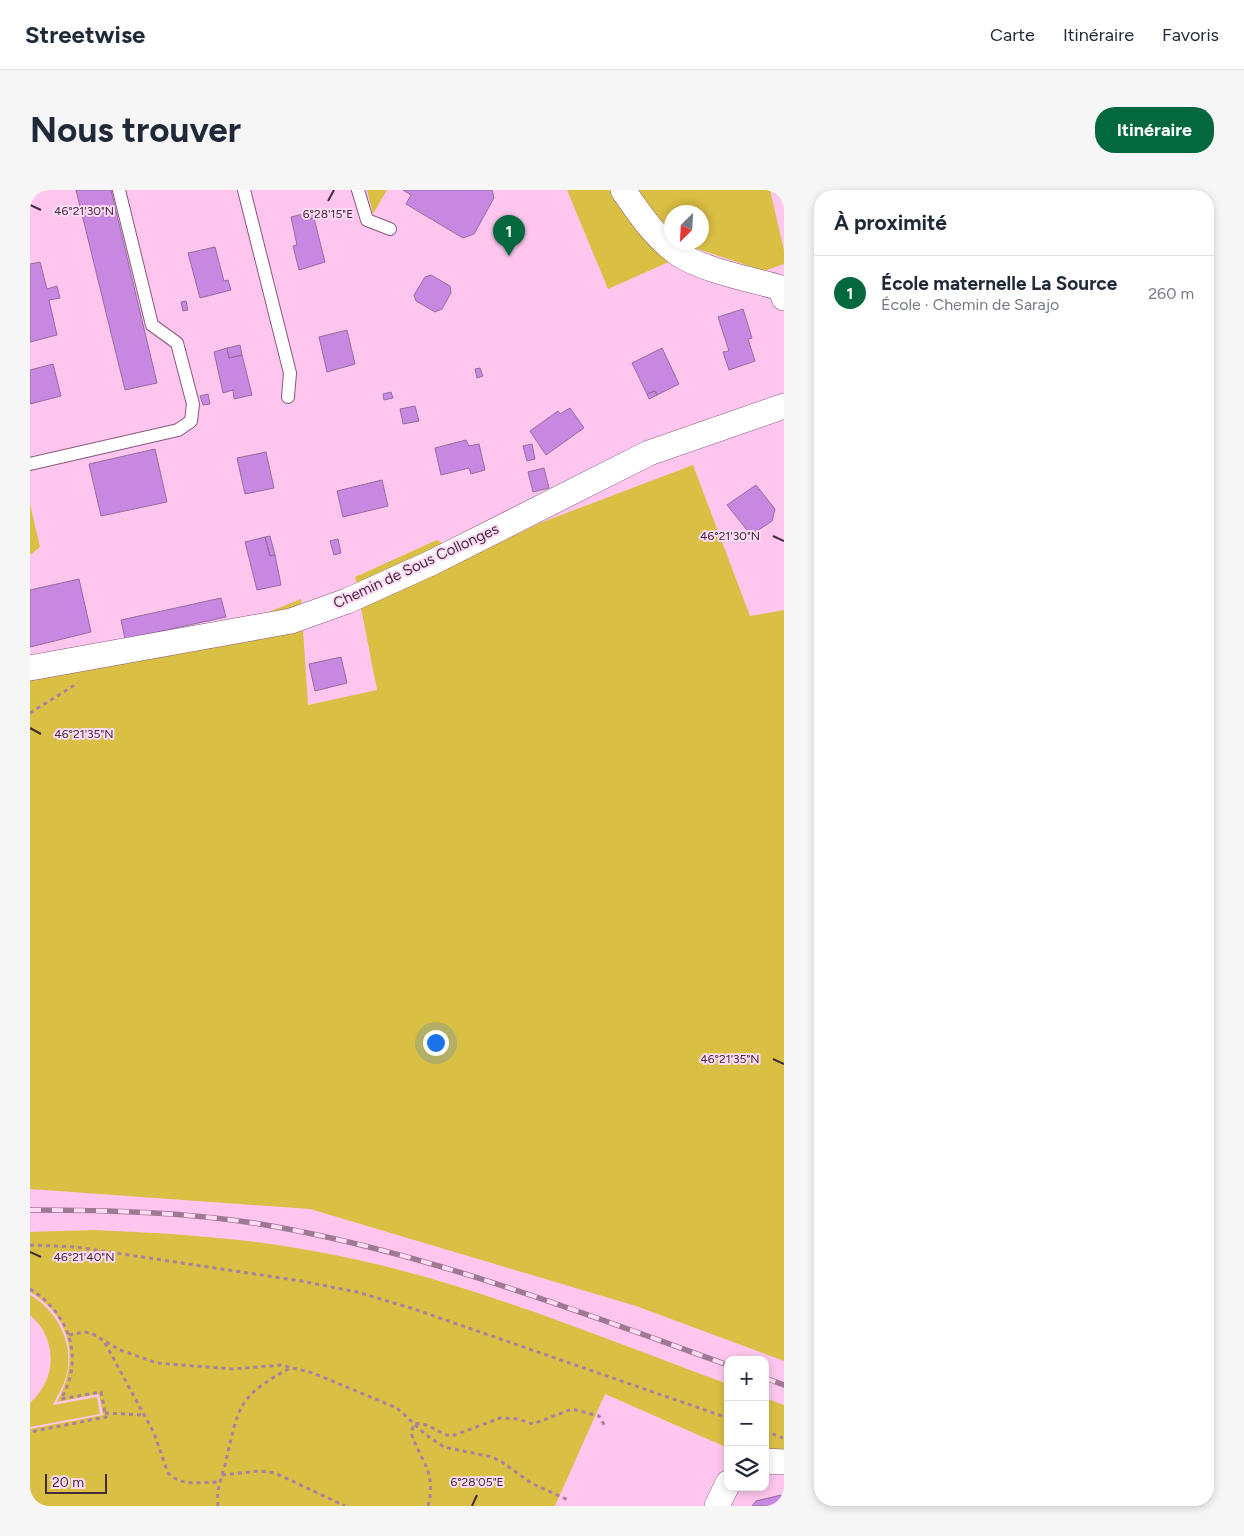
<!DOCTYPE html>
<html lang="fr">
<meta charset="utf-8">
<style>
:root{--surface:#fff;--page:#f6f6f7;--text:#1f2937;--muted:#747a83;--line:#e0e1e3;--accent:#03683d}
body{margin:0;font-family:Figtree,sans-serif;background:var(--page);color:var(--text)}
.controls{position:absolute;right:15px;bottom:15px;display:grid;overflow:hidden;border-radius:10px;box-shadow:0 2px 8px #0003}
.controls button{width:45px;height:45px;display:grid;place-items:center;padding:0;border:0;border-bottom:1px solid var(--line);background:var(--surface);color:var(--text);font:25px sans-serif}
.compass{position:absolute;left:634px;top:15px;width:45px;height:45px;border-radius:50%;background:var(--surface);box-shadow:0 2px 8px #0003;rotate:204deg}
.scale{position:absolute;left:15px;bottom:12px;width:62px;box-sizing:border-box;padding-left:5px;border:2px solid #422c3c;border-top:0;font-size:14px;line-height:18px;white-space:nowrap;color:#422c3c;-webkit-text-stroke:4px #fedbf4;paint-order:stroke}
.you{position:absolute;left:405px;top:852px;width:18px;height:18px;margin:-12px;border:4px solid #fff;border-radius:50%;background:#1a73e8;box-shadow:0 0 0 8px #1a73e833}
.badge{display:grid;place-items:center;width:32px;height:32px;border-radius:50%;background:var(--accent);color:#fff;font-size:16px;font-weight:700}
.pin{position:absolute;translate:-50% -41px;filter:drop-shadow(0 1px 2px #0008)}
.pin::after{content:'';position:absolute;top:26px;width:18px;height:15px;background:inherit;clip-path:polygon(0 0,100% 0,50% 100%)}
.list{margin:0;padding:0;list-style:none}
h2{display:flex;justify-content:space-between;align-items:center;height:65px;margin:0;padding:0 20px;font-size:21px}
h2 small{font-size:16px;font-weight:400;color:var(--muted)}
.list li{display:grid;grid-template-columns:32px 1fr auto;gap:15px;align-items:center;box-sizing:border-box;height:75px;padding:0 20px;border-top:1px solid var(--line)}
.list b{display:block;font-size:19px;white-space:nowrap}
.list p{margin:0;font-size:16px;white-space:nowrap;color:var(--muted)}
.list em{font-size:16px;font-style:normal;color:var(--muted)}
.icon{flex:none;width:28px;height:28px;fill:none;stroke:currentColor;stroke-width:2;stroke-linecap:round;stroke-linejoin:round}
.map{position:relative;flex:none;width:754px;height:1316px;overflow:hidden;border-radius:20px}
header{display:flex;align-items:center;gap:30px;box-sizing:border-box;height:70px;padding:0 25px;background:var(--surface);border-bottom:1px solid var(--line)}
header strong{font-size:24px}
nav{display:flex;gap:28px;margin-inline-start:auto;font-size:18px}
.intro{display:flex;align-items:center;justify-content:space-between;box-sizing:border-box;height:120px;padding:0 30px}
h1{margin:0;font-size:35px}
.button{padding:12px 22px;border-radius:20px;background:var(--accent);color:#fff;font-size:18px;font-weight:700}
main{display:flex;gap:30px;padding:0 30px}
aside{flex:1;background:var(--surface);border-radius:20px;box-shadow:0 2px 8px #0003}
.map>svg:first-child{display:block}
.green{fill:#dabf45;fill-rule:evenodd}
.building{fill:#c887e0;stroke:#926f9f}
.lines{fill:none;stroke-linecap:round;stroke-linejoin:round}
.lane-casing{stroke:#89587c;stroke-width:14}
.street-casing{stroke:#89587c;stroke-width:26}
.path{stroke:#aa819e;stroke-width:3;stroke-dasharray:4 4;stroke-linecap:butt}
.lane{stroke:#fff;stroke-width:12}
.street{stroke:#fff;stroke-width:25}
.rail-casing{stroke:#9f7894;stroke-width:5.5}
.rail{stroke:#fedbf4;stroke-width:4;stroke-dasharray:11;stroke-linecap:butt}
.ticks{fill:none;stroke:#422c3c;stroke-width:2}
.labels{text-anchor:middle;stroke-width:4;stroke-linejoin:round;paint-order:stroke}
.street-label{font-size:15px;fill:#422c3c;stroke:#fedbf4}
.ticks-label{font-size:12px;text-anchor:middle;fill:#422c3c;stroke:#fedbf4;stroke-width:4;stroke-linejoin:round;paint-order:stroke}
</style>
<header>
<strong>Streetwise</strong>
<nav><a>Carte</a><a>Itinéraire</a><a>Favoris</a></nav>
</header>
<div class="intro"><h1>Nous trouver</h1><a class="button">Itinéraire</a></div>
<main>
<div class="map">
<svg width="754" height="1316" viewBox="0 0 754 1316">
<rect width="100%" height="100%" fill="#fec6ee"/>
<path class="green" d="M337 0H357L343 24Z
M537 0H740L754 60V74L734 81 668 59 578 99ZM642 22H672V52H642Z
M663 275 720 426 754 420V1171L606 1116 280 1019 0 999V485L168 450 271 409 278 515 347 500 325 387 407 350 437 369 510 333Z
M0 314 10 357 0 365Z
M64 1040C134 1043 203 1047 272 1059 419 1083 559 1143 698 1194V1258L575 1204 525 1316H0V1239L73 1225 69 1204 27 1212C50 1170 42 1127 0 1102V1042Z
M0 1105C28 1121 45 1155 36 1187 33 1198 27 1206 23 1215L67 1207 70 1224 0 1237V1213C27 1189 28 1149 0 1125Z
M735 1208 754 1215V1263L735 1264Z"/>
<path class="building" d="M46 0H81L127 193 95 200Z
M373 0H462L464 8 444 44 433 48 376 14 381 5Z
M283 22 284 28 275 30 273 24Z
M273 24 275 30 284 28 295 72 269 80 263 56 267 55 261 27Z
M185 57 194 91 198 90 201 100 170 108 158 63Z
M10 72 17 99 27 96 30 108 19 110 27 145 0 152V74Z
M401 85 420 96 421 103 412 119 405 122 386 111 384 105 395 87Z
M156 111 158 120 153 121 151 112Z
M713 119 722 148 718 149 725 171 699 180 693 162 699 161 688 127Z
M317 140 325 174 297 182 289 147Z
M210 155 212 165 199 168 197 158Z
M197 158 199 168 212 165 222 205 204 209 203 200 193 203 184 162Z
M632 158 649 194 627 205 625 201 617 204 602 173Z
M23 174 31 206 0 214V180Z
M450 178 453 186 447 188 445 179Z
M625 201 627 205 619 209 617 204Z
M361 202 363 208 354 210 353 204Z
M178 204 180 214 173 215 170 206Z
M385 216 389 231 373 234 370 219Z
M540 218 554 238 516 265 500 241 528 221 530 224Z
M436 250 439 256 449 254 455 280 441 284 439 278 411 285 405 258Z
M502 254 505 269 497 271 493 256Z
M125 259 137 312 71 326 59 274Z
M236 262 244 298 215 304 207 268Z
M514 278 519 298 503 302 498 282Z
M352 290 358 316 313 327 307 301Z
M726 295 745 319 742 331 721 345 697 315Z
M240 346 245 365 240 366 235 347Z
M235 347 240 366 245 365 251 395 227 400 215 352Z
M308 349 311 363 304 365 300 351Z
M49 389 61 442 0 457V400Z
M191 408 196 427 95 449 91 430Z
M311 467 317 493 285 501 279 474Z
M751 1305 754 1316H722L726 1311Z"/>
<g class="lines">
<defs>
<path id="lane" d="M214 0 260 183 258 207
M328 0 337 30 360 39
M0 274 148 240 161 231 163 214 147 153 122 135 89 0"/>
<path id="street" d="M593 0C609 23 625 48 649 64 672 80 723 90 751 98L754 108
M0 478 261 431 317 411 401 373 619 263 754 216
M735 1271 754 1272
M687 1316 698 1293"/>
</defs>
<use href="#lane" class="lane-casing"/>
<use href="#street" class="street-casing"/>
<path class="path" d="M0 523 48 493
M0 1055 46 1057 271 1091 327 1102 381 1118 698 1228
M0 1099C39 1123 55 1168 31 1209L71 1202 76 1227 0 1242
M39 1145 54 1142 61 1143 90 1160 127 1173 203 1179 251 1175 283 1183 367 1218 395 1244 414 1257 462 1267 472 1272 501 1293 538 1310
M75 1153 124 1243 138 1283C151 1297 172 1292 190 1292
M75 1223 114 1225
M735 1241 753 1248
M192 1285 229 1281 245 1283 315 1316
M188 1316C186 1300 191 1290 195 1275 209 1216 206 1207 262 1177
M398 1316C407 1282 391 1272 381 1243L384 1234C398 1231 409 1245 422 1246L470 1228 488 1229 503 1234 542 1219 569 1226 576 1238"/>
<use href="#lane" class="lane"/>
<use href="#street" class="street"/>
<defs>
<path id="rail" d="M0 1020C77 1020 154 1022 230 1034 392 1061 544 1120 698 1175
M735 1188 754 1195"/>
</defs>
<use href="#rail" class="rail-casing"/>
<use href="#rail" class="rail"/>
</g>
<path class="ticks" d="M298 11 304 0M0 15 11 20M743 346 754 351M0 538 11 544M743 869 754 874M0 1062 11 1067M442 1316 447 1305"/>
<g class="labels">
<g class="street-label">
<text transform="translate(386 376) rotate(-25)" y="5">Chemin de Sous Collonges</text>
</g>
</g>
<g class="ticks-label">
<text x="54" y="25">46°21'30"N</text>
<text x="298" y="28">6°28'15"E</text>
<text x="700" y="350">46°21'30"N</text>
<text x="54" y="548">46°21'35"N</text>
<text x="700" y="873">46°21'35"N</text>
<text x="54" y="1071">46°21'40"N</text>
<text x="447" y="1296">6°28'05"E</text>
</g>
</svg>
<div class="controls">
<button>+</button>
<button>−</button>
<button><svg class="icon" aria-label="layers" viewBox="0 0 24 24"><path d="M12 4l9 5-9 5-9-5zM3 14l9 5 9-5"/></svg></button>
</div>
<svg class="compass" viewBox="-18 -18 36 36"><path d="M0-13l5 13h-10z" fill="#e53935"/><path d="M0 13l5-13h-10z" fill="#747a83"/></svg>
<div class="scale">20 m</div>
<div class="you"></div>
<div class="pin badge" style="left:479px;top:66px">1</div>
</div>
<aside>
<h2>À proximité<small></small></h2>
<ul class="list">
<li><span class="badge">1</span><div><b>École maternelle La Source</b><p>École · Chemin de Sarajo</p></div><em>260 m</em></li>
</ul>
</aside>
</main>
